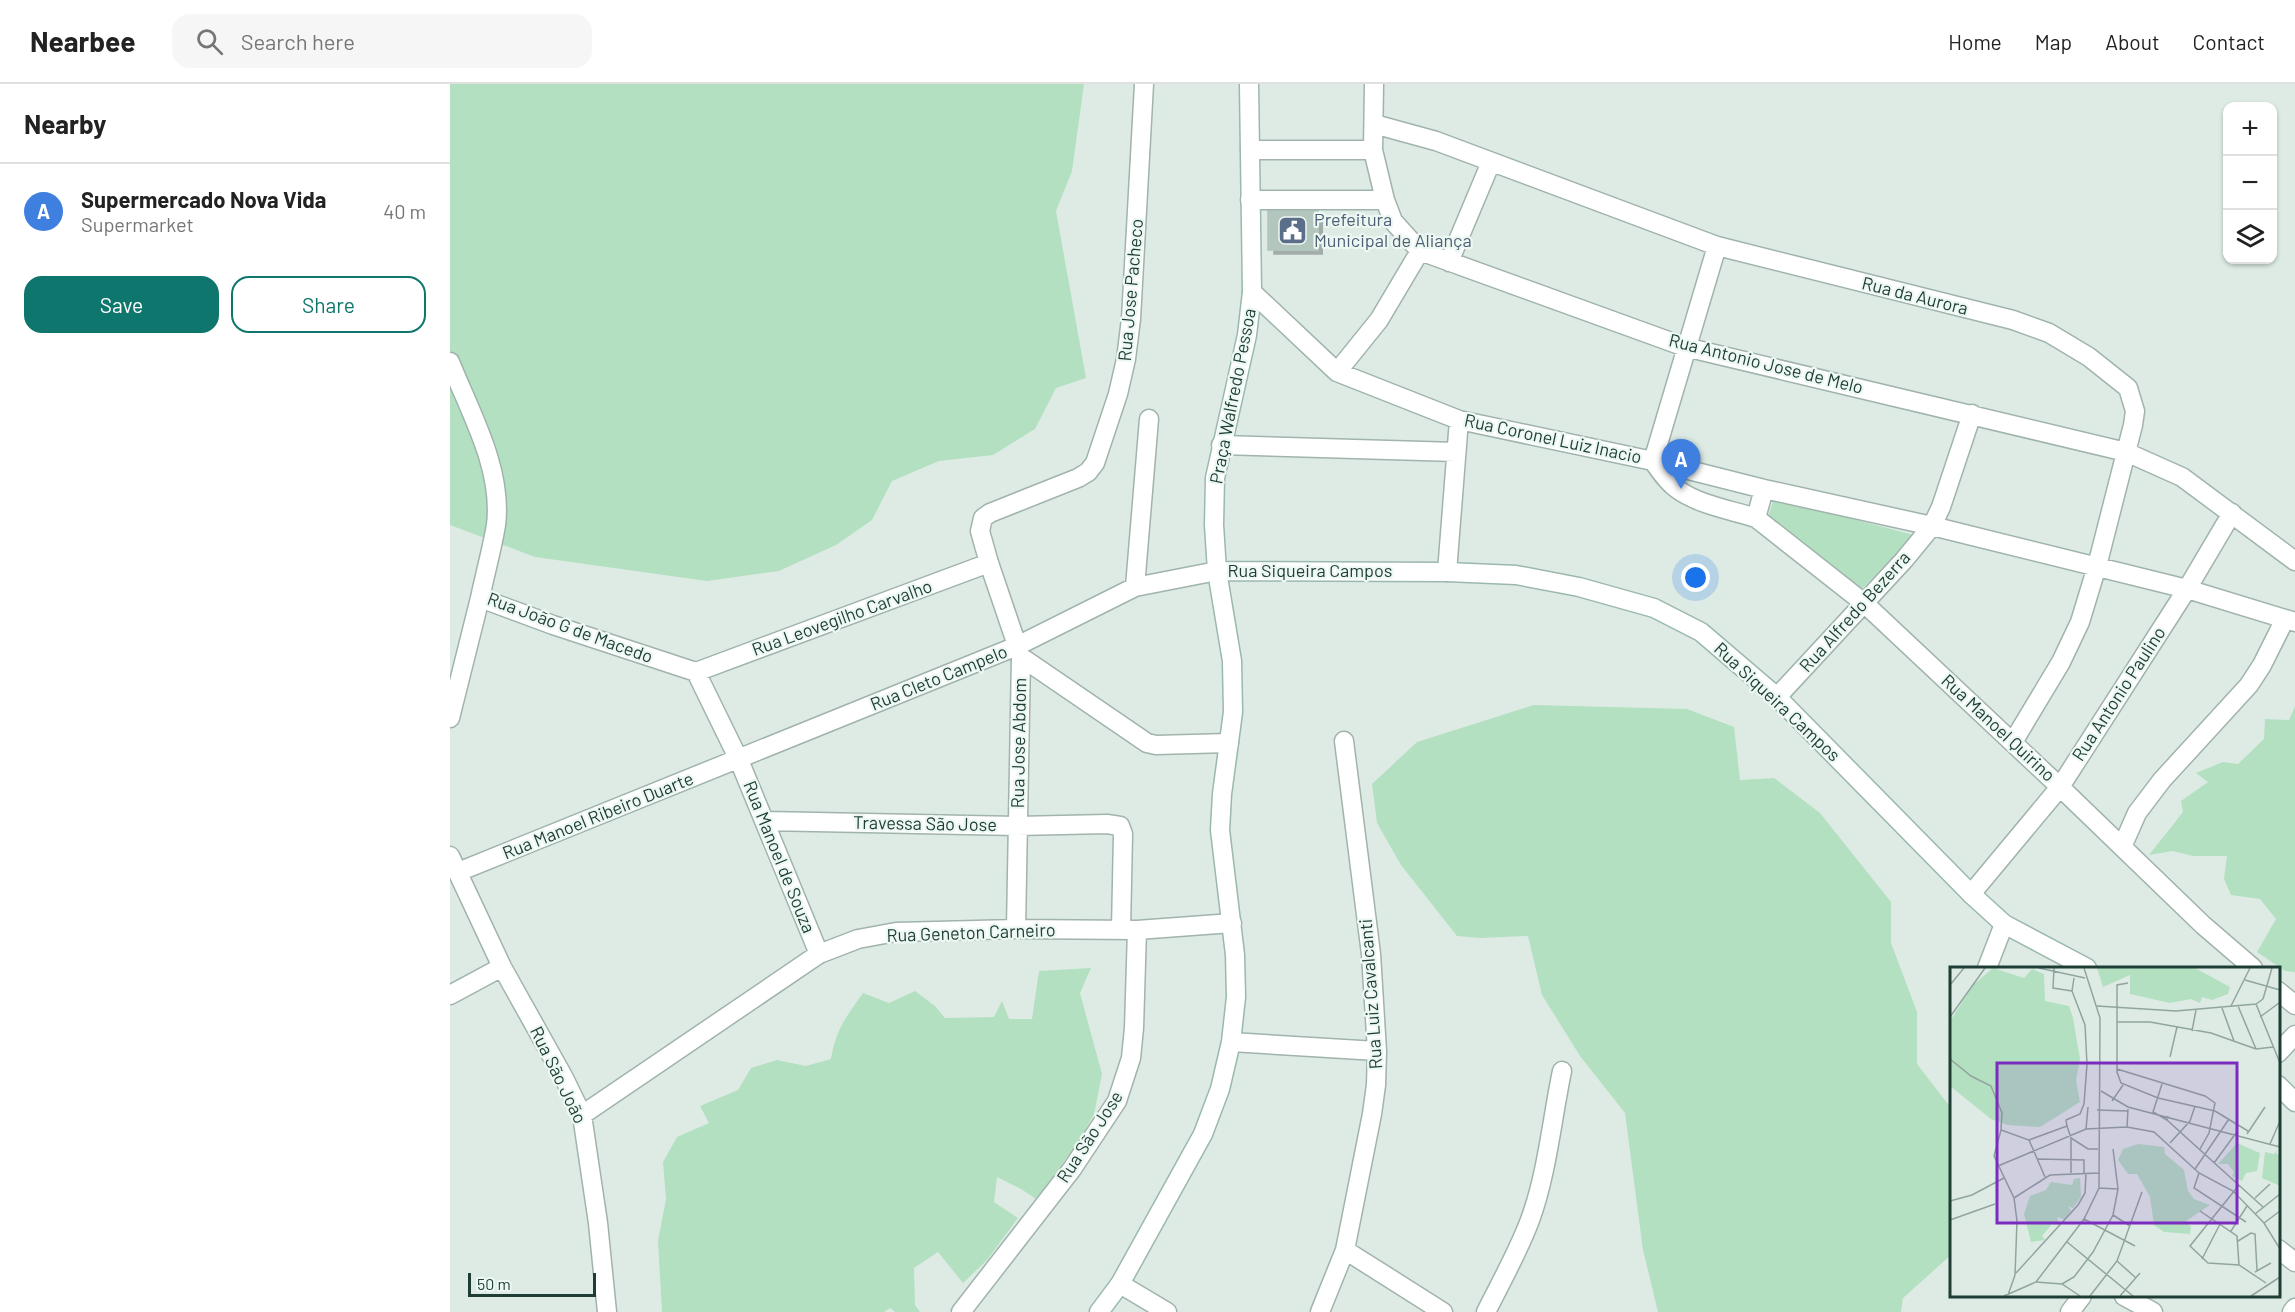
<!DOCTYPE html>
<meta charset="utf-8">
<style>
:root{--surface:#fff;--page:#f6f6f6;--text:#222;--muted:#767676;--line:#e0e0e0;--accent:#0f766e}
body{margin:0;font-family:Barlow,sans-serif;background:var(--page);color:var(--text)}
.controls{position:absolute;right:18px;top:18px;display:grid;overflow:hidden;border-radius:12px;box-shadow:0 2px 4px #0004}
.controls button{width:54px;height:54px;display:grid;place-items:center;padding:0;border:0;border-bottom:2px solid var(--line);background:var(--surface);color:var(--text);font:30px sans-serif}
.scale{position:absolute;left:18px;bottom:15px;width:128px;box-sizing:border-box;padding-left:6px;border:3px solid #1d3d35;border-top:0;font-size:16px;line-height:21px;white-space:nowrap;color:#1d3d35;-webkit-text-stroke:4px #eef8f3;paint-order:stroke}
.you{position:absolute;left:1246px;top:494px;width:21px;height:21px;margin:-15px;border:4px solid #fff;border-radius:50%;background:#1a73e8;box-shadow:0 0 0 9px #1a73e833}
.badge{display:grid;place-items:center;width:39px;height:39px;border-radius:50%;background:var(--accent);color:#fff;font-size:20px;font-weight:700}
.pin{position:absolute;translate:-50% -50px;filter:drop-shadow(0 2px 3px #0008)}
.pin::after{content:'';position:absolute;top:32px;width:21px;height:18px;background:inherit;clip-path:polygon(0 0,100% 0,50% 100%)}
.list{margin:0;padding:0;list-style:none}
h2{display:flex;justify-content:space-between;align-items:center;height:78px;margin:0;padding:0 24px;font-size:26px}
h2 small{font-size:20px;font-weight:400;color:var(--muted)}
.list li{display:grid;grid-template-columns:39px 1fr auto;gap:18px;align-items:center;box-sizing:border-box;height:96px;padding:0 24px;border-top:2px solid var(--line)}
.list b{display:block;font-size:22px;white-space:nowrap}
.list p{margin:0;font-size:20px;white-space:nowrap;color:var(--muted)}
.list em{font-size:20px;font-style:normal;color:var(--muted)}
.actions{display:flex;gap:12px;padding:18px 24px}
.actions a{flex:1;padding:14px 0;border:2px solid var(--accent);border-radius:18px;text-align:center;font-size:21px;color:var(--accent)}
.actions .main{background:var(--accent);color:#fff}
.icon{flex:none;width:33px;height:33px;fill:none;stroke:currentColor;stroke-width:2;stroke-linecap:round;stroke-linejoin:round}
.map{position:relative;flex:none;width:1845px;height:1228px;overflow:hidden}
header{display:flex;align-items:center;gap:36px;box-sizing:border-box;height:84px;padding:0 30px;background:var(--surface);border-bottom:2px solid var(--line)}
header strong{font-size:28px}
nav{display:flex;gap:33px;margin-inline-start:auto;font-size:21px}
.search{width:420px;height:54px;background:var(--page);display:flex;align-items:center;gap:15px;box-sizing:border-box;padding:0 21px;border-radius:18px;color:var(--muted);font-size:22px}
main{display:flex}
aside{flex:1;background:var(--surface)}
.map>svg:first-child{display:block}
.green{fill:#b3e0c0}
.building{fill:#b3c6be;stroke:#afc5bd;stroke-width:1.5;filter:url(#shadow)}
.lines{fill:none;stroke-linecap:round;stroke-linejoin:round}
.street-casing{stroke:#a0b3ad;stroke-width:21}
.secondary-casing{stroke:#9bb8ae;stroke-width:21}
.street{stroke:#fff;stroke-width:18}
.secondary{stroke:#fff;stroke-width:18}
.labels{text-anchor:middle;stroke-width:4.5;stroke-linejoin:round;paint-order:stroke}
.service-label{font-size:18px;fill:#4e5e75;stroke:#eef8f3;text-anchor:start}
.street-label{font-size:18px;fill:#1d3d35;stroke:#eef8f3}
.inset-road{fill:none;stroke:#91a59f;stroke-width:1.5}
.view{fill:#7b2cbf;fill-opacity:0.15;stroke:#7b2cbf;stroke-width:3}
.inset-edge{fill:none;stroke:#1d3d35;stroke-width:3}
</style>
<header>
<strong>Nearbee</strong>
<div class="search"><svg class="icon" aria-label="search" viewBox="0 0 24 24"><circle cx="10" cy="10" r="6"/><path d="M15 15l6 6"/></svg>Search here</div>
<nav><a>Home</a><a>Map</a><a>About</a><a>Contact</a></nav>
</header>
<main>
<aside>
<h2>Nearby<small></small></h2>
<ul class="list">
<li><span class="badge" style="background:#3f7fe0">A</span><div><b>Supermercado Nova Vida</b><p>Supermarket</p></div><em>40 m</em></li>
</ul>
<div class="actions"><a class="main">Save</a><a>Share</a></div>
</aside>
<div class="map">
<svg width="1845" height="1228" viewBox="0 0 1845 1228">
<defs>
<filter id="shadow"><feDropShadow dx="6" dy="4" stdDeviation="0" flood-color="#0004"/></filter>
</defs>
<rect width="100%" height="100%" fill="#deebe5"/>
<path class="green" d="M0 0H634L622 87 606 127 636 294 606 304 585 345 543 371 489 377 442 397 422 436 386 461 329 487 257 497 85 473 0 441Z
M1324 415 1464 451 1410 507 1318 432Z
M1084 621 1237 625 1284 643 1290 696 1324 694 1370 729 1441 818V859L1467 928V980L1501 1024V1171L1453 1214 1451 1228H1208L1193 1166 1175 1029 1130 972 1092 911 1078 852 1030 854 1007 852 951 781 927 739 922 700 967 658Z
M1845 622V888L1835 887 1807 868 1826 835 1810 815 1781 811 1774 795 1777 772H1743L1723 767 1699 771 1733 728 1731 717 1758 698 1746 689 1773 678 1788 680 1814 655 1815 635 1839 636Z
M641 884 630 909 652 990 644 1030 630 1056 586 1115 571 1105 547 1093 544 1118 568 1134 537 1176 513 1199 488 1168 464 1184 465 1221 470 1228H445L440 1224 434 1228H212L208 1157 216 1115 213 1078 227 1053 259 1039 250 1022 288 1006 301 984 327 976 356 982 381 975C386 945 396 933 413 909L439 919 465 907 485 922 495 934 544 933 552 917 559 935H582L589 887Z"/>
<path class="building" d="M818 125H868V166H818Z"/>
<g class="lines">
<defs>
<path id="street" d="M924 0 923 66 935 116 943 137 970 167 1235 263 1676 368 1732 393 1845 477
M924 40 986 57 1267 162 1563 236 1599 249 1639 273 1678 304 1685 327 1683 341 1647 482 1630 538 1611 578 1563 658
M800 66H923
M800 116H935
M1267 162 1203 377C1210 387 1217 398 1227 405 1249 421 1281 426 1306 434
M999 178 1041 78
M802 208 887 288 1009 336 1203 377 1314 405 1482 442 1737 505 1845 538
M0 278C20 328 53 385 46 441 42 465 35 490 30 514L103 541 246 588 289 676 369 870
M887 288 929 236 970 167
M771 361 1006 368
M1314 405 1306 434 1414 519 1610 703 1753 841 1803 884
M997 488 1009 336
M685 503 699 335
M571 573 697 659 706 661 779 659
M246 588 539 479
M1327 613 1454 476 1482 442 1491 423 1522 330
M0 634 30 514
M315 737 567 742 657 740 670 742 673 750 671 846
M1672 763 1687 729 1712 696 1799 601 1812 581 1835 535
M0 772 52 883 114 994 132 1031 148 1139 157 1228
M8 788 567 562 685 503 767 487
M1521 810 1610 703 1737 505 1782 429
M566 845 571 573 539 479 530 447 533 434 540 429 628 394 638 388 645 379 668 310 676 275 681 235 694 0
M1537 884 1554 840
M1828 907 1845 921
M0 911 52 883
M781 958 927 967
M1828 969 1845 951
M132 1031 369 870 408 855 446 848 566 845 687 846 782 839
M1828 1165 1845 1178
M895 1166 993 1228
M670 1200 717 1228
M1674 1212 1703 1228
M511 1228 622 1085 667 1017 681 974 684 944 687 846
M870 1228 895 1166 922 1030 926 1001 927 967 921 870 894 657
M1036 1228C1051 1198 1068 1168 1080 1136 1097 1090 1102 1035 1112 987
M1620 1228 1632 1212
M1842 1228 1845 1224"/>
<path id="secondary" d="M767 487 997 488 1066 491 1129 503 1204 524 1251 548 1327 613 1521 810 1554 840 1637 884
M1828 1001 1845 1018
M649 1228 670 1200 753 1050 770 1005 781 958 786 913 785 871 770 746 772 710 783 628 782 577 767 487 764 441 765 394 797 251 802 208 799 0"/>
</defs>
<use href="#street" class="street-casing"/>
<use href="#secondary" class="secondary-casing"/>
<use href="#street" class="street"/>
<use href="#secondary" class="secondary"/>
</g>
<defs>
<symbol id="civic-square" viewBox="-11 -11 22 22"><rect x="-9" y="-9" width="18" height="18" rx="4" fill="#5c6f8a" stroke="#eef8f3"/><path d="M-.6-6.5H3V-4.5H.6V-3L4-1V1h2V6H-6V1h2V-1L-.6-3ZM-1.2 2.5V6h2.4V2.5Z" fill="#fff"/></symbol>
</defs>
<g fill-rule="evenodd">
<use href="#civic-square" x="826" y="130" width="33" height="33"/>
</g>
<g class="labels">
<g class="service-label">
<text x="864" y="142">Prefeitura<tspan x="864" dy="21">Municipal de Aliança</tspan></text>
</g>
<g class="street-label">
<text transform="translate(681 206) rotate(-85)" y="6">Rua Jose Pacheco</text>
<text transform="translate(1465 212) rotate(14)" y="6">Rua da Aurora</text>
<text transform="translate(1316 280) rotate(14)" y="6">Rua Antonio Jose de Melo</text>
<text transform="translate(783 312) rotate(-79)" y="6">Praça Walfredo Pessoa</text>
<text transform="translate(1103 355) rotate(12)" y="6">Rua Coronel Luiz Inacio</text>
<text x="860" y="493">Rua Siqueira Campos</text>
<text transform="translate(1405 528) rotate(-48)" y="6">Rua Alfredo Bezerra</text>
<text transform="translate(392 534) rotate(-20)" y="6">Rua Leovegilho Carvalho</text>
<text transform="translate(120 544) rotate(20)" y="6">Rua João G de Macedo</text>
<text transform="translate(489 594) rotate(-22)" y="6">Rua Cleto Campelo</text>
<text transform="translate(1669 610) rotate(-57)" y="6">Rua Antonio Paulino</text>
<text transform="translate(1327 618) rotate(43)" y="6">Rua Siqueira Campos</text>
<text transform="translate(1548 644) rotate(43)" y="6">Rua Manoel Quirino</text>
<text transform="translate(569 659) rotate(-89)" y="6">Rua Jose Abdom</text>
<text transform="translate(148 732) rotate(-22)" y="6">Rua Manoel Ribeiro Duarte</text>
<text transform="translate(475 740) rotate(1)" y="6">Travessa São Jose</text>
<text transform="translate(329 773) rotate(68)" y="6">Rua Manoel de Souza</text>
<text transform="translate(521 849) rotate(-2)" y="6">Rua Geneton Carneiro</text>
<text transform="translate(921 910) rotate(-94)" y="6">Rua Luiz Cavalcanti</text>
<text transform="translate(108 991) rotate(64)" y="6">Rua São João</text>
<text transform="translate(640 1053) rotate(-57)" y="6">Rua São Jose</text>
</g>
</g>
<g transform="translate(1500 883)">
<rect width="330" height="330" fill="#deebe5"/>
<path d="M43 1 74 11 82 2 94 7 95 34 119 39 123 51 130 92 126 113 130 135 90 160 58 158 41 152 0 119V54L24 17ZM147 1H245L280 20 278 27 262 33 252 30 250 36 241 32 220 36 180 27V8L153 20ZM287 176 310 186 307 204 296 206 292 214 282 209 284 205 278 197H268ZM188 177 214 180 215 187 234 203 238 224 244 232 260 238 236 254 241 260 240 267 214 265 204 258 200 230 187 207H178L168 193 173 182ZM327 183 326 187H330V219L312 211 315 185 324 187ZM130 211 131 230 123 241 118 239 121 244 114 252 107 250 109 258 102 257 92 269 95 273 81 275 74 247 80 229 96 223 101 215 122 218 124 212Z" fill="#b3e0c0"/>
<path class="inset-road" d="M89 1 135 11M104 1 103 21 122 24M295 13 330 23M178 16 167 18V105L171 116 208 131 265 144 298 164M0 18 14 1M313 32 322 1M306 37 330 96M147 39 226 44 306 37 313 32M281 39 300 1M288 39 306 82M272 41 284 74M0 50 35 1M310 50 329 36M167 55H200L261 66 306 82 323 80M242 64 246 43M220 90 227 60M0 92 21 109 41 119 52 146 51 163 79 173 95 210M167 102 255 129 265 136 259 166 250 182M212 117 203 145 217 153M151 124 178 140 330 180M162 134 173 118M147 143 178 144M218 149 217 153 313 240M117 159 116 153 130 147 134 137 137 97 135 58 122 24 124 11M117 159 121 171V206M177 160 178 142M136 162 138 140M51 163 44 189 64 231 67 254 65 308 58 328M297 167 315 140M121 171 138 182H148M79 173 117 159M220 176 240 154 245 139M320 177 330 154M88 192 134 193V206M264 196 286 166M48 199 136 162 177 160 204 165 249 206 283 224 314 256 330 282M245 202 279 152M249 206 244 221 296 255M289 218 240 279 258 296 289 298 316 316M149 221 168 222M64 231 100 208 149 206M305 231 320 217M0 234 22 228 54 211M250 244 287 269 289 298M305 247 330 227M163 248 180 259M134 252 185 279M0 253 45 237M314 256 330 244M281 264 297 239M288 274 301 266 305 267 307 303M117 275 183 329M252 292 270 257M167 294 186 311M305 305 321 296M66 306 128 238 135 226 136 206M86 315 112 317 130 329M112 317 124 310 143 285 163 248 168 222 163 182M54 329 86 315 134 252 149 221 150 51 134 1M140 329 167 294 192 225M170 329 190 306M301 329 330 310"/>
<path class="view" d="M47 96H287V256H47Z"/>
<rect width="330" height="330" class="inset-edge"/>
</g>
</svg>
<div class="controls">
<button>+</button>
<button>−</button>
<button><svg class="icon" aria-label="layers" viewBox="0 0 24 24"><path d="M12 4l9 5-9 5-9-5zM3 14l9 5 9-5"/></svg></button>
</div>
<div class="scale">50 m</div>
<div class="you"></div>
<div class="pin badge" style="left:1231px;top:405px;background:#3f7fe0">A</div>
</div>
</main>
